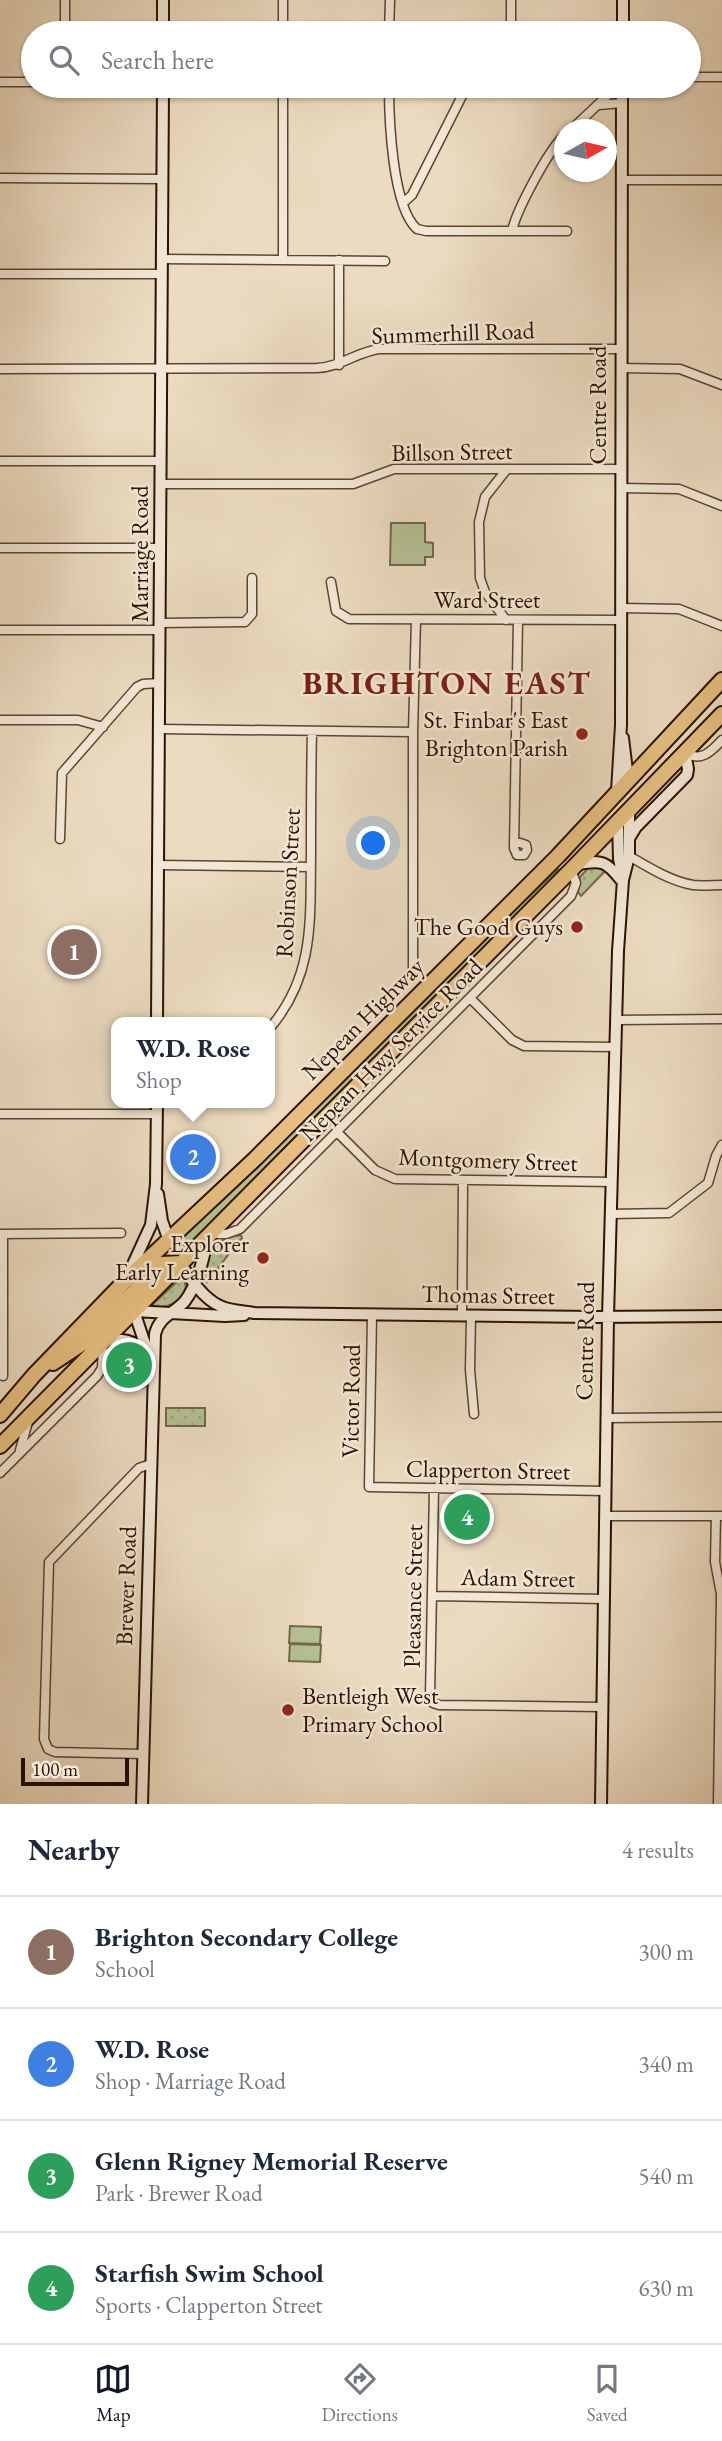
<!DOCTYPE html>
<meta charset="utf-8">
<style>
:root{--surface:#fff;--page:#f2f2f3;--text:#1f2937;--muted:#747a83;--line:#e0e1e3;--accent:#111827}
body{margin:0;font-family:"EB Garamond",serif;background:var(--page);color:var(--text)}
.compass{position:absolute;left:554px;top:119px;width:63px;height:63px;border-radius:50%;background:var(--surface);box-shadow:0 2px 5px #0004;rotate:82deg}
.scale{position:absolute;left:21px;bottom:18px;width:108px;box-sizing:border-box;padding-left:7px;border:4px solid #2c1100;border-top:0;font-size:19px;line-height:24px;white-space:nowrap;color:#2c1100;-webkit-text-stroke:5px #f3e8d7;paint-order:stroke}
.you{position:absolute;left:374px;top:844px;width:24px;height:24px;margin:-18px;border:5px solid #fff;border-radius:50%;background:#1a73e8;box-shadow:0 0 0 10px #1a73e833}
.badge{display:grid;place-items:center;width:46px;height:46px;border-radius:50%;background:var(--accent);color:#fff;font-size:23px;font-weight:700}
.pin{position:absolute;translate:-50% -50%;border:4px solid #fff;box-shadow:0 2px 7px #0006}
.popup{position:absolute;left:111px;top:1017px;width:164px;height:91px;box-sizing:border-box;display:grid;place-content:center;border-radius:14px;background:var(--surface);filter:drop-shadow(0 2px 5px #0005);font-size:23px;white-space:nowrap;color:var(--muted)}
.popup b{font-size:26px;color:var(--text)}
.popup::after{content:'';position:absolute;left:50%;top:100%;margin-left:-14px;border:14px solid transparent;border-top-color:var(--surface)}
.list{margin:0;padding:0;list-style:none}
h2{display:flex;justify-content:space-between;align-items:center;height:91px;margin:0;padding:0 28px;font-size:30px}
h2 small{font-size:23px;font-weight:400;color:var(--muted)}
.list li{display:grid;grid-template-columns:46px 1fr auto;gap:21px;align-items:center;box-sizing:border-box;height:112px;padding:0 28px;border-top:2px solid var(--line)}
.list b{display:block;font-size:26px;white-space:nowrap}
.list p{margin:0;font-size:23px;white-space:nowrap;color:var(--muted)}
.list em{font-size:23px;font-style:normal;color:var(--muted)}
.icon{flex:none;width:38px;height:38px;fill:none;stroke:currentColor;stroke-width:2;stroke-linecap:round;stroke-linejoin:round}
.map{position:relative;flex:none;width:722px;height:1804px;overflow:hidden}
.search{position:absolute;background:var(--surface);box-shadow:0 2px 5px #0004;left:21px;right:21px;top:21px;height:77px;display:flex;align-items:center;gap:18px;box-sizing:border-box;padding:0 24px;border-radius:38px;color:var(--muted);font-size:26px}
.sheet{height:539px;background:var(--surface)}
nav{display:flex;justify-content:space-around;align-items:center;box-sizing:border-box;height:98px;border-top:2px solid var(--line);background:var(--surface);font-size:19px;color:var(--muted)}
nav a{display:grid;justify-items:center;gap:4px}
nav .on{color:var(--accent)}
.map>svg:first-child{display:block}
.grass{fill:url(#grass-dots);stroke:#70694a;stroke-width:2}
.park{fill:#b5c195;stroke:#70694a;stroke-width:2}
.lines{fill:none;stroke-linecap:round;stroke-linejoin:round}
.street-casing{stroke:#5c4430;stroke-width:11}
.secondary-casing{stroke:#2c1100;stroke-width:14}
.highway-casing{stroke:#2c1100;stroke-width:18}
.street{stroke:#f3e8d7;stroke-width:8}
.secondary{stroke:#f3e8d7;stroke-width:10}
.highway{stroke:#e6be80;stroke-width:14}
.poi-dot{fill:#8f2418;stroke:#f3e8d7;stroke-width:2.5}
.labels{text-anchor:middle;stroke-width:5;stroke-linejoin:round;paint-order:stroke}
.street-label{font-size:24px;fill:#2c1100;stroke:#f3e8d7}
.poi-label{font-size:24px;fill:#2c1100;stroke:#f3e8d7;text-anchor:end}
.district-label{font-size:32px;font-weight:bold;letter-spacing:2px;fill:#7a1f14;stroke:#f3e8d7}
</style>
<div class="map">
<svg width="722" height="1804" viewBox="0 0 722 1804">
<defs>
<pattern id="grass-dots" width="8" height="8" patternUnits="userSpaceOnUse" patternTransform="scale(1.75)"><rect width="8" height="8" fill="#b5c195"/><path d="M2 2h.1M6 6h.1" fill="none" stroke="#9ca57f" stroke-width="1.8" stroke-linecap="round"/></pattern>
</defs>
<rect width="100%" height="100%" fill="#ecdbc1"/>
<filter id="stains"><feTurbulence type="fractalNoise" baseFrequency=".00286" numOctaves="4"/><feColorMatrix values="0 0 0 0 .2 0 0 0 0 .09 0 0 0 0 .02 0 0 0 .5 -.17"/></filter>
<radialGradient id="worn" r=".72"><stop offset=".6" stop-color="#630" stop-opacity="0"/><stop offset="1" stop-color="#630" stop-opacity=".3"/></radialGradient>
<path class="grass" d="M591 865 607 869 581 896 578 892 580 877Z
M562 869 185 1249 182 1240 183 1235C243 1184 296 1127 351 1071 419 1003 487 936 557 870Z
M241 1235 242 1238C229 1252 219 1268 207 1282L203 1271C210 1251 218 1236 241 1235Z
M183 1276 186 1287C180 1303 167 1310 151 1306Z
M166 1408H205V1426H166Z"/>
<path class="park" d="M391 523H425V542L433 543V557H425V565H390Z
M122 1342C140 1353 154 1365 145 1387L138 1389 117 1366 107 1364C104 1354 113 1345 122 1342Z
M290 1626 321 1627 320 1644 289 1643Z
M290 1644 321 1645 320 1662 289 1661Z"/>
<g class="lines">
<defs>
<path id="street" d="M580 28H623
M65 33V0
M283 33V0
M389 33 390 0
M511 33V0
M689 77H722
M0 82H33
M389 86C389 118 392 207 417 229L426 231H567
M599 105 622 103
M571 130 608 95 622 90
M0 178 163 179
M622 180H722
M403 203 412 195 467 86
M512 231C516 211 549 149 564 136
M162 259 385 261
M283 260V86
M339 260V365
M0 274H162
M621 368 680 369 722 385
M0 369 317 368C340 367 357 352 379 349H621
M0 461H161
M161 484H353L394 469H621
M621 488 679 489 722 506
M0 548H161
M331 582 336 611 349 619 620 620
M621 608 679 609 722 626
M506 620 485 592 480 578 479 522 485 497 507 469
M160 623 245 622 252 614V578
M0 630H160
M0 720H78L103 727
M159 729 413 732
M685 752C700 763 711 752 722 740
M60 839 62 773 137 687 143 684 160 683
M514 841 526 845 527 850 524 855H517L514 848 518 620
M629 856C648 867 670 881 693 885 702 886 713 885 722 885
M159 865 311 867
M413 973V732L416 619
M470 998 512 1040 524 1046 616 1047
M616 1020 722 1019
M270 1028C315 975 310 920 311 855 311 813 311 772 312 731
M0 1114H157
M337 1132 375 1170 395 1179 612 1182
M611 1214 669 1213 708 1183 716 1156 722 1145
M0 1234 121 1233
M210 1234H226L240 1229 571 896 576 883 571 870
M372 1315 369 1487 605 1491
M462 1315 463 1180
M471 1316 470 1370 474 1414
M3 1376V1234
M607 1418 722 1417
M20 1450 28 1422
M0 1473 97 1376 102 1368 103 1343
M434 1488 430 1696 433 1703 439 1705 602 1707
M605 1516H722
M716 1516 715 1562 721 1594 718 1804
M432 1596 604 1599
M143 1754 55 1752 48 1749 44 1739 49 1562 139 1468 151 1464"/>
<path id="secondary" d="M163 33V0
M623 33V0
M623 738 628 779
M617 791 621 725 622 86
M618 822 619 859 623 877
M630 837 636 827 687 775 688 769 685 752
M578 864C602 860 606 861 621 880
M157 1022 163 86
M158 1194 162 1221 168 1238
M181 1263C189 1278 204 1299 220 1306 230 1311 243 1311 254 1313L595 1317 722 1316
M129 1273 151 1225 156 1184 157 1103
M134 1311 225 1316 244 1315
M134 1311 151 1362
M104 1340C123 1339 133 1339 147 1353
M142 1804 155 1334C159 1316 175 1313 185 1301 198 1284 204 1257 208 1236
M601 1804 608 1317 618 951 623 880 629 856V809"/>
<path id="highway" d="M53 1363 83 1343 162 1264 181 1263
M0 1415 34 1375 125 1281 256 1158 558 856 722 680
M0 1446 571 870 722 714"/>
</defs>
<use href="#street" class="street-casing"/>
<use href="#secondary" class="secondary-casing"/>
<use href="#highway" class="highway-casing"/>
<use href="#street" class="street"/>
<use href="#secondary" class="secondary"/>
<use href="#highway" class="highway"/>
</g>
<g class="poi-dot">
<circle cx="582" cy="734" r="7"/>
<circle cx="577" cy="927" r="7"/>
<circle cx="263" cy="1258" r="7"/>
<circle cx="288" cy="1710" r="7"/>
</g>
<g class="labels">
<g class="street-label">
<text transform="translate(453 333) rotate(-2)" y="8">Summerhill Road</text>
<text transform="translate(598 405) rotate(-90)" y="8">Centre Road</text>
<text transform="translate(452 452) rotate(-1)" y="8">Billson Street</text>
<text transform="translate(140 554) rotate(-90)" y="8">Marriage Road</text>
<text x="487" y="608">Ward Street</text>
<text transform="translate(288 883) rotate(-87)" y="8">Robinson Street</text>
<text transform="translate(363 1019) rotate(-45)" y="8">Nepean Highway</text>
<text transform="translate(391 1050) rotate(-45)" y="8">Nepean Hwy Service Road</text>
<text transform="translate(488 1160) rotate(2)" y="8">Montgomery Street</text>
<text transform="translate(488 1295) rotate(1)" y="8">Thomas Street</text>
<text transform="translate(585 1341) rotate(-89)" y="8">Centre Road</text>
<text transform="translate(351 1401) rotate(-89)" y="8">Victor Road</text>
<text transform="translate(488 1470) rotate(1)" y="8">Clapperton Street</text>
<text transform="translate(518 1578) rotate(1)" y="8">Adam Street</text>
<text transform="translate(126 1586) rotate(-88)" y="8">Brewer Road</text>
<text transform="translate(413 1596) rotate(-89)" y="8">Pleasance Street</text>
</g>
<g class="poi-label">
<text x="568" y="728">St. Finbar's East<tspan x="568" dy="28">Brighton Parish</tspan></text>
<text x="563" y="935">The Good Guys</text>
<text x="249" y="1252">Explorer<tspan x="249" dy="28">Early Learning</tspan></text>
<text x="302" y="1704" text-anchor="start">Bentleigh West<tspan x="302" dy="28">Primary School</tspan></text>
</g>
<g class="district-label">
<text x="447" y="694">BRIGHTON EAST</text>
</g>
</g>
<rect width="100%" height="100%" filter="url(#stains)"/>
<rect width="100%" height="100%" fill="url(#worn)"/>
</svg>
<svg class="compass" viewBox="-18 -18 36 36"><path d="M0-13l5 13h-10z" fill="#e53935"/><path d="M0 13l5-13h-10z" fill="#747a83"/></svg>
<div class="scale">100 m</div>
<div class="you"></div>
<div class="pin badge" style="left:74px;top:952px;background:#8d6e63">1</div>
<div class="pin badge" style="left:193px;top:1157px;background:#3f7fe0">2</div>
<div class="popup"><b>W.D. Rose</b>Shop</div>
<div class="pin badge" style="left:129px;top:1365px;background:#2e9e5b">3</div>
<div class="pin badge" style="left:467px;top:1517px;background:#2e9e5b">4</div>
<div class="search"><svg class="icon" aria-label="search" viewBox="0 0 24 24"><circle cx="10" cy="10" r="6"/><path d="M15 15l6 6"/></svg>Search here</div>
</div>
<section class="sheet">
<h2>Nearby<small>4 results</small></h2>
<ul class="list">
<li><span class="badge" style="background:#8d6e63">1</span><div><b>Brighton Secondary College</b><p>School</p></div><em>300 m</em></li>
<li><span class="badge" style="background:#3f7fe0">2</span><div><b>W.D. Rose</b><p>Shop · Marriage Road</p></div><em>340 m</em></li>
<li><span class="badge" style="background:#2e9e5b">3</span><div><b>Glenn Rigney Memorial Reserve</b><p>Park · Brewer Road</p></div><em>540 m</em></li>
<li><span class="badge" style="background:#2e9e5b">4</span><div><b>Starfish Swim School</b><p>Sports · Clapperton Street</p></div><em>630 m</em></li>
</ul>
</section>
<nav>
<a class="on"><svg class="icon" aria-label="map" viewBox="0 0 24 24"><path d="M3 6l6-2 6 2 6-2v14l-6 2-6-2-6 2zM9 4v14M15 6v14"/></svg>Map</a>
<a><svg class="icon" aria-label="directions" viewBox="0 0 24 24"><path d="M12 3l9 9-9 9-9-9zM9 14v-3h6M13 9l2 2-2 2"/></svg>Directions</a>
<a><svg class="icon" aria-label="saved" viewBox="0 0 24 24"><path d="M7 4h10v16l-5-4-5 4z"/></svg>Saved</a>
</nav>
